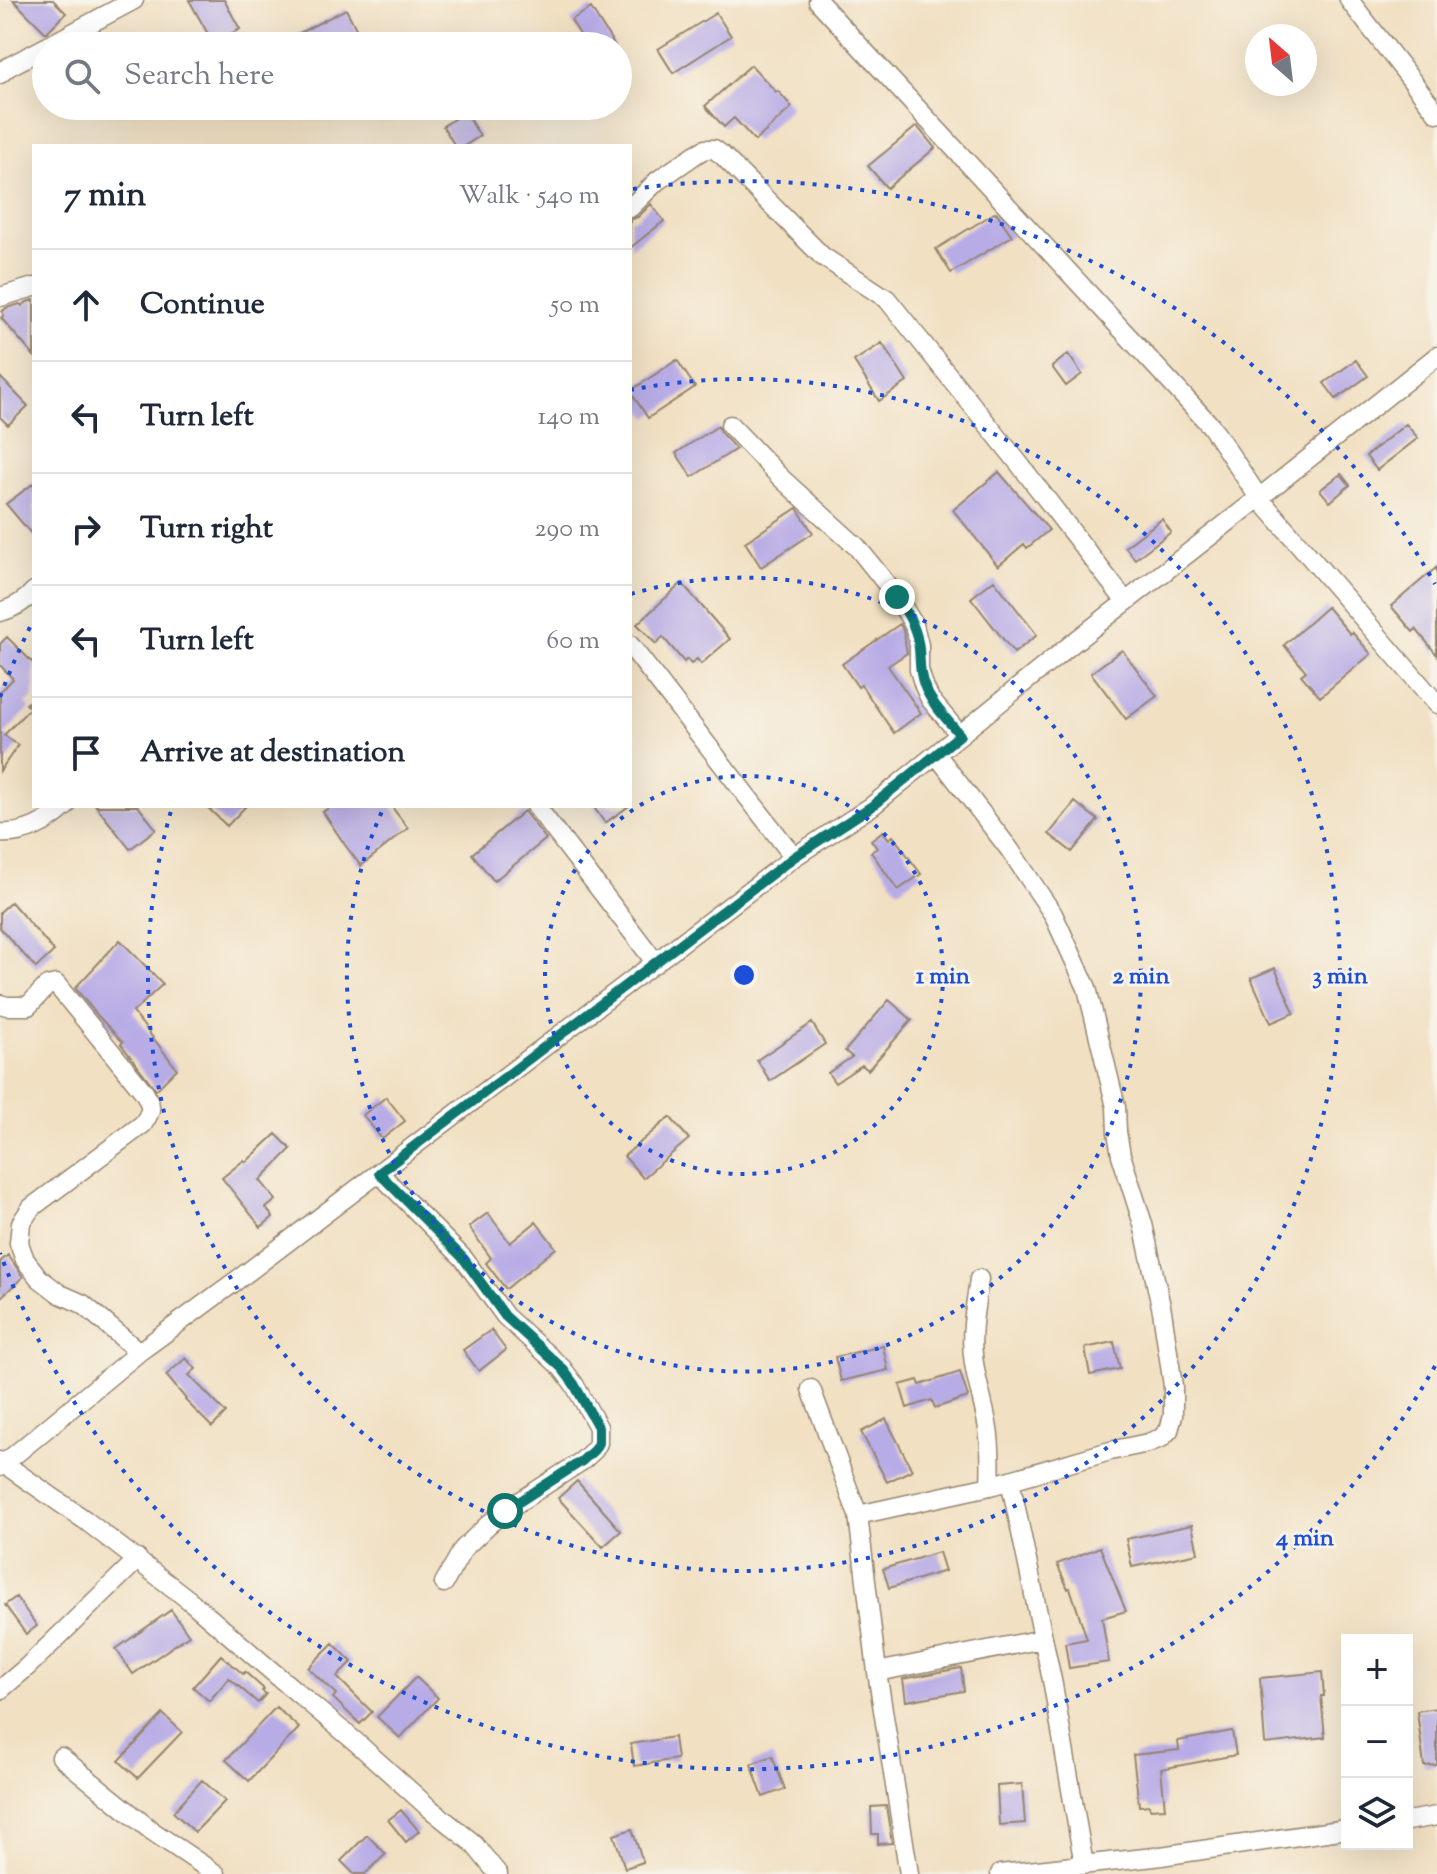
<!DOCTYPE html>
<meta charset="utf-8">
<style>
:root{--surface:#fff;--page:#f2f2f3;--text:#1f2937;--muted:#747a83;--line:#e0e1e3}
body{margin:0;font-family:"Sorts Mill Goudy",serif;background:var(--page);color:var(--text)}
.controls{position:absolute;right:24px;bottom:24px;display:grid;overflow:hidden;border-radius:0px;box-shadow:0 8px 32px #0002}
.controls button{width:72px;height:72px;display:grid;place-items:center;padding:0;border:0;border-bottom:2px solid var(--line);background:var(--surface);color:var(--text);font:40px sans-serif}
.compass{position:absolute;left:1245px;top:24px;width:72px;height:72px;border-radius:50%;background:var(--surface);box-shadow:0 8px 32px #0002;rotate:332deg}
.stop{position:absolute;width:24px;height:24px;margin:-18px;border:6px solid #0f766e;border-radius:50%;background:#fff}
.stop.end{background:#0f766e;border-color:#fff;box-shadow:0 2px 8px #0008}
.list{margin:0;padding:0;list-style:none}
h2{display:flex;justify-content:space-between;align-items:center;height:104px;margin:0;padding:0 32px;font-size:34px}
h2 small{font-size:26px;font-weight:400;color:var(--muted)}
.list li{display:grid;grid-template-columns:52px 1fr auto;gap:24px;align-items:center;box-sizing:border-box;height:112px;padding:0 32px;border-top:2px solid var(--line)}
.list b{display:block;font-size:30px;white-space:nowrap}
.list em{font-size:26px;font-style:normal;color:var(--muted)}
.icon{flex:none;width:44px;height:44px;fill:none;stroke:currentColor;stroke-width:2;stroke-linecap:round;stroke-linejoin:round}
.map{position:relative;flex:none;width:1437px;height:1874px;overflow:hidden}
.search{position:absolute;background:var(--surface);box-shadow:0 8px 32px #0002;left:32px;top:32px;width:600px;height:88px;display:flex;align-items:center;gap:20px;box-sizing:border-box;padding:0 28px;border-radius:44px;color:var(--muted);font-size:30px}
.panel{position:absolute;background:var(--surface);box-shadow:0 8px 32px #0002;left:32px;top:144px;width:600px;height:664px;border-radius:0px}
.map>svg:first-child{display:block}
.building{fill:#b8ace6}
.lines{fill:none;stroke-linecap:round;stroke-linejoin:round}
.minor-casing{stroke:#968570;stroke-width:21}
.minor{stroke:#fff;stroke-width:18}
.route{stroke:#0f766e;stroke-width:10}
.ring{fill:none;stroke:#1d4ed8;stroke-width:4;stroke-dasharray:4 8}
.centre{fill:#1d4ed8;stroke:#f7f3e8;stroke-width:4}
.ring-label{font-size:24px;text-anchor:middle;font-weight:bold;fill:#1d4ed8;stroke:#f7f3e8;stroke-width:6;stroke-linejoin:round;paint-order:stroke}
</style>
<div class="map">
<svg width="1437" height="1874" viewBox="0 0 1437 1874">
<rect width="100%" height="100%" fill="#f7f3e8"/>
<filter id="ink" filterUnits="userSpaceOnUse"><feTurbulence type="fractalNoise" baseFrequency=".0125" numOctaves="2"/><feDisplacementMap in="SourceGraphic" scale="16" xChannelSelector="R" yChannelSelector="G"/><feConvolveMatrix kernelMatrix="1 2 1 2 8 2 1 2 1" color-interpolation-filters="sRGB"/></filter>
<filter id="wash" filterUnits="userSpaceOnUse"><feTurbulence type="fractalNoise" baseFrequency=".006" numOctaves="4" result="noise"/><feDisplacementMap in="SourceGraphic" scale="32" xChannelSelector="R" yChannelSelector="G"/><feGaussianBlur stdDeviation="1.8" result="paint"/><feColorMatrix in="noise" values="0 0 0 0 0 0 0 0 0 0 0 0 0 0 0 0 0 1.4 0 .05"/><feComposite in="paint" operator="in"/></filter>
<g filter="url(#wash)">
<rect width="100%" height="100%" fill="#f1e0c2"/>
<g id="blocks">
<path class="building" d="M13 0H53L66 13 46 33Z
M189 0H224L240 29 213 43Z
M591 8 615 46H587L571 20Z
M346 9 365 46H276L307 29Z
M716 13 731 36 673 73 658 49Z
M751 65 776 92 778 91 792 107 755 141 734 118 724 127 705 106Z
M465 112 480 136 464 146H455L443 126Z
M917 126 935 148 887 188 868 166Z
M651 204 664 221 630 248V220L638 217Z
M996 212 1012 236 951 273 936 249Z
M34 300V356L1 318 4 315 2 312 6 308 20 304 22 306 27 302Z
M882 343 907 382 879 401 854 361Z
M1068 354 1082 374 1066 386 1052 367Z
M677 360 695 387 648 418 630 391Z
M1356 360 1368 376 1336 399 1324 383Z
M0 377 28 406 8 425 0 417Z
M1406 424 1418 438 1377 470 1366 456Z
M718 426 721 433 736 449 692 477 676 453Z
M999 472 1049 530 1027 548 1024 544 998 566 953 510Z
M1341 474 1350 485 1330 502 1320 490Z
M34 483V537L6 504Z
M797 508 813 533 761 567 745 542Z
M1162 519 1171 532 1135 559 1125 547Z
M1437 567V655L1416 629 1413 632 1391 606Z
M994 580 1037 635 1014 653 971 598Z
M682 583 730 639 701 664 697 659 691 664 687 659 684 662 663 637 656 644 637 624Z
M1327 607 1350 634 1352 632 1371 654 1320 697 1301 675 1306 671 1284 645Z
M900 624 903 630 907 653 888 666 921 713 894 733 861 685 858 687 842 664Z
M7 637 34 664V697L26 704 30 708 4 735 18 745 0 771V692L13 679 0 665V644Z
M1122 650 1157 696 1126 719 1091 673Z
M1075 802 1098 820 1072 852 1049 834Z
M96 806H138L156 829 130 849Z
M206 806H246L227 826Z
M331 806H391L408 828 361 866 345 845 323 812Z
M593 806H629L605 823Z
M524 811 546 839 494 881 472 854Z
M883 831 889 839 893 836 921 874 898 890 871 852 877 848 871 840Z
M11 902 54 951 36 968 0 928V912Z
M120 940 163 984 133 1012 177 1069 156 1090 121 1044 123 1042 98 1016 75 988Z
M1275 968 1294 1013 1271 1023 1251 978Z
M889 1000 912 1020 868 1070 862 1065 835 1083 828 1073 852 1057 845 1051Z
M812 1023 825 1044 770 1081 757 1060Z
M386 1097 405 1121 382 1139 363 1115Z
M670 1117 689 1139 643 1178 624 1156Z
M276 1134 291 1149 260 1180 276 1200 266 1208 273 1217 261 1227 222 1178 244 1160 246 1162Z
M488 1213 510 1243 536 1222 556 1248 506 1289 486 1263 491 1258 469 1227Z
M8 1255 23 1277 0 1298V1262Z
M491 1330 506 1350 479 1371 463 1350Z
M1114 1342 1120 1369 1090 1375 1085 1348Z
M883 1346 888 1370 841 1381 835 1357Z
M186 1358 196 1369 189 1375 226 1413 212 1427 185 1400 186 1399 166 1375Z
M960 1372 968 1397 935 1408 932 1400 907 1408 900 1385 918 1380 920 1385Z
M886 1419 912 1470 887 1482 861 1432Z
M577 1481 621 1531 603 1547 558 1498Z
M1192 1525 1198 1553 1132 1567 1126 1539Z
M1100 1547 1126 1611 1102 1618 1109 1662 1069 1668 1065 1643 1087 1639 1070 1588 1068 1589 1057 1564Z
M939 1552 945 1571 889 1588 883 1569Z
M16 1597 37 1626 26 1634 5 1605Z
M171 1610 189 1635 133 1674 116 1649Z
M333 1643 352 1662 337 1677 372 1712 360 1724 333 1698 336 1694 308 1668Z
M221 1655 243 1674 245 1672 264 1689 262 1691 266 1694 258 1703 229 1678 209 1701 193 1687Z
M961 1668 964 1691 906 1701 903 1679Z
M1322 1672 1324 1696H1321L1325 1737 1265 1744 1260 1678Z
M416 1677 438 1698 400 1738 377 1717Z
M276 1707 299 1728 249 1781 226 1760Z
M1437 1708V1765L1424 1766 1417 1711Z
M163 1714 182 1732 138 1778 119 1761Z
M1232 1731 1236 1755 1161 1769 1165 1808 1150 1809 1149 1805 1139 1806 1133 1755 1179 1750 1178 1741Z
M674 1737 677 1759 634 1766 631 1744Z
M772 1756 785 1789 763 1797 751 1764Z
M202 1780 225 1801 195 1832 173 1812Z
M1022 1784 1025 1823 999 1825 997 1786Z
M886 1806 892 1843 878 1844V1834H872L871 1807Z
M401 1810 419 1831 406 1842 388 1820Z
M632 1829 643 1862 625 1868 614 1835Z
M367 1835 386 1854 365 1874H354L341 1861Z"/>
</g>
</g>
<g filter="url(#ink)">
<use href="#blocks" fill-opacity="0" stroke="#968570" stroke-width="2"/>
<g class="lines">
<defs>
<path id="minor" d="M1349 0 1437 113
M818 1 1211 426 1259 498 1437 704
M48 46 134 0
M0 74 8 67 46 47
M630 208 657 181 696 154 705 149H714L722 155 822 256 887 299 1017 461 1126 602
M0 297 34 287
M730 425 781 478 857 547 897 597 914 625 919 645V670L924 686 930 699 960 735
M0 612C14 608 25 602 34 591
M630 645 794 857
M536 806 656 963
M0 833C26 835 47 823 66 806
M0 1004 7 1006H28L47 986 56 984 144 1092C152 1107 153 1109 143 1124L31 1208 21 1223 19 1243 25 1260 39 1278 60 1294 83 1304 139 1352
M379 1173 464 1259 505 1316 562 1368 574 1384 598 1427V1443L594 1450 582 1461 505 1511 489 1524 463 1549 444 1583
M979 1279C976 1303 970 1330 973 1355 975 1378 983 1400 987 1423 991 1443 991 1464 990 1486
M811 1389 858 1515 877 1672 909 1874
M0 1461 85 1520 189 1600 268 1668 357 1743 428 1807 473 1843 498 1874
M0 1467 139 1352 248 1272 794 857 872 806 1073 643 1259 498 1437 356
M1010 1480 1053 1685 1084 1865
M858 1515 990 1486 1110 1451 1148 1443 1161 1438 1169 1430 1173 1416V1386L1162 1311 1143 1224 1121 1155 1117 1132 1116 1107 1087 988 1053 914 1010 850 936 754
M877 1672 1043 1639
M0 1690 27 1667 138 1559
M61 1757 152 1831 216 1874
M1407 1821 1437 1816
M1000 1874 1154 1857 1347 1829"/>
</defs>
<use href="#minor" class="minor-casing"/>
<use href="#minor" class="minor"/>
</g>
</g>
<g class="lines" filter="url(#ink)">
<path class="route" d="M505 1511 582 1461 594 1450 598 1443V1427L574 1384 562 1368 505 1316 464 1259 379 1173 794 857 872 806 960 735C947 719 931 704 924 685 918 670 921 656 918 642 915 625 906 611 897 597"/>
</g>
<g class="ring">
<circle cx="744" cy="975" r="199"/>
<path d="M631 594A397 397 0 1 1 384 807"/>
<path d="M630 390A596 596 0 1 1 171 811"/>
<path d="M1435 1366A794 794 0 0 1 0 1253M0 697A794 794 0 0 1 33 621M633 189A794 794 0 0 1 1435 584"/>
</g>
<circle cx="744" cy="975" r="12" class="centre"/>
<g class="ring-label">
<text x="943" y="983">1 min</text>
<text x="1141" y="983">2 min</text>
<text x="1340" y="983">3 min</text>
<text x="1305" y="1545">4 min</text>
</g>
</svg>
<div class="controls">
<button>+</button>
<button>−</button>
<button><svg class="icon" aria-label="layers" viewBox="0 0 24 24"><path d="M12 4l9 5-9 5-9-5zM3 14l9 5 9-5"/></svg></button>
</div>
<svg class="compass" viewBox="-18 -18 36 36"><path d="M0-13l5 13h-10z" fill="#e53935"/><path d="M0 13l5-13h-10z" fill="#747a83"/></svg>
<div class="stop" style="left:505px;top:1511px"></div>
<div class="stop end" style="left:897px;top:597px"></div>
<div class="search"><svg class="icon" aria-label="search" viewBox="0 0 24 24"><circle cx="10" cy="10" r="6"/><path d="M15 15l6 6"/></svg>Search here</div>
<section class="panel">
<h2>7 min<small>Walk · 540 m</small></h2>
<ul class="list">
<li><svg class="icon" aria-label="ahead" viewBox="0 0 24 24"><path d="M12 20V5M6 11l6-6 6 6"/></svg><div><b>Continue</b></div><em>50 m</em></li>
<li><svg class="icon" aria-label="left" viewBox="0 0 24 24"><path d="M17 20v-9H6M10 6l-5 5 5 5"/></svg><div><b>Turn left</b></div><em>140 m</em></li>
<li><svg class="icon" aria-label="right" viewBox="0 0 24 24"><path d="M7 20v-9h11M14 6l5 5-5 5"/></svg><div><b>Turn right</b></div><em>290 m</em></li>
<li><svg class="icon" aria-label="left" viewBox="0 0 24 24"><path d="M17 20v-9H6M10 6l-5 5 5 5"/></svg><div><b>Turn left</b></div><em>60 m</em></li>
<li><svg class="icon" aria-label="arrive" viewBox="0 0 24 24"><path d="M6 21V4h12l-3 4 3 4H6"/></svg><div><b>Arrive at destination</b></div></li>
</ul>
</section>
</div>
